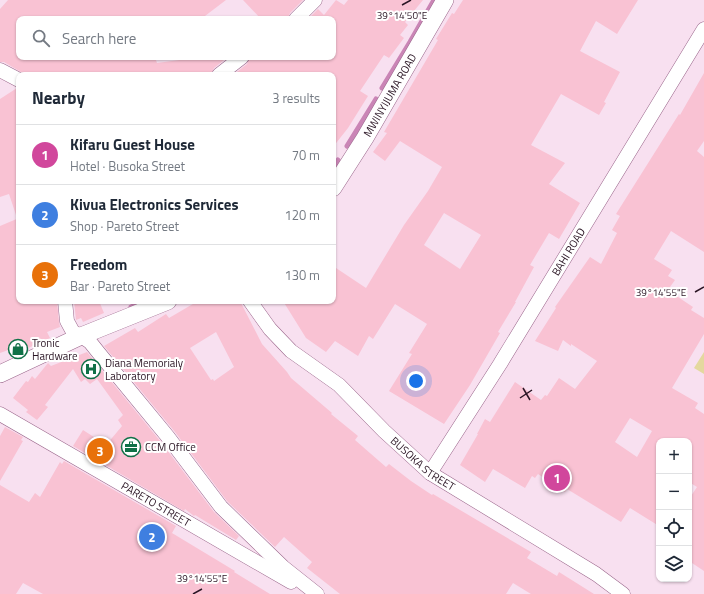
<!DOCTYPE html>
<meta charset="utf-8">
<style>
:root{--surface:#fff;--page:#f2f2f3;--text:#1f2937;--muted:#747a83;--line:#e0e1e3;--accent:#2563eb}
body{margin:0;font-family:"Titillium Web",sans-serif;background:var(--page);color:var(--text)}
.controls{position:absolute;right:12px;bottom:12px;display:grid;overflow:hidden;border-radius:8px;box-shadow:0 1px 3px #0004}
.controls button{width:36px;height:36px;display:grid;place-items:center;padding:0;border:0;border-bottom:1px solid var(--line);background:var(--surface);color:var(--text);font:20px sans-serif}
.you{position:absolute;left:416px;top:381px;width:14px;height:14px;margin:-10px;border:3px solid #fff;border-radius:50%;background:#1a73e8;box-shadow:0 0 0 6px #1a73e833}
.badge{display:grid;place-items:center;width:26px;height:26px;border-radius:50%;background:var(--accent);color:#fff;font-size:13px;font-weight:700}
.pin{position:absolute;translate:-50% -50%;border:2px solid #fff;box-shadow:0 1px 4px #0006}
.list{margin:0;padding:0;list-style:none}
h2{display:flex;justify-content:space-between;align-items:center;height:52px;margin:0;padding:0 16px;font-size:17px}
h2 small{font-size:13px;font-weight:400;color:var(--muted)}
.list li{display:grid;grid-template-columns:26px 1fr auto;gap:12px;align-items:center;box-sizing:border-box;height:60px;padding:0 16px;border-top:1px solid var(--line)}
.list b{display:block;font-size:15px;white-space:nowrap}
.list p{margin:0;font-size:13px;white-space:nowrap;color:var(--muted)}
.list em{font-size:13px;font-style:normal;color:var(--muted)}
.icon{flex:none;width:22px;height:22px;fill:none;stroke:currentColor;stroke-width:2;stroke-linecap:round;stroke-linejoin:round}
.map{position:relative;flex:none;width:704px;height:594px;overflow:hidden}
.search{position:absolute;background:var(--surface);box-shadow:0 1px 3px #0004;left:16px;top:16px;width:320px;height:44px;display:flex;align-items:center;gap:10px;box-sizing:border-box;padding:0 14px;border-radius:8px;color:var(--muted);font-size:15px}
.panel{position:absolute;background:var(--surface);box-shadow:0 1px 3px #0004;left:16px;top:72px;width:320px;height:232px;border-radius:8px}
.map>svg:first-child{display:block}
.green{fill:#e4d89e}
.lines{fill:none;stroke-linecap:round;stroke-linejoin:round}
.stream{stroke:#ca85b6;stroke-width:5}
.building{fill:#f9c2d3;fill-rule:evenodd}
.minor-casing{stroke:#9a668b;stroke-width:15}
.tertiary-casing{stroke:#9a668b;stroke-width:18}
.minor{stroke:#fff;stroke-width:14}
.tertiary{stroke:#fff;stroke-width:17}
.ticks{fill:none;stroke:#2a1524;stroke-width:1.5}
.labels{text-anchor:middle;stroke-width:4;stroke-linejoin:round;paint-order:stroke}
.street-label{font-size:11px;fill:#2a1524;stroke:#fff}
.poi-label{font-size:11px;fill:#2a1524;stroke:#fff;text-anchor:start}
.ticks-label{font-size:10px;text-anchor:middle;fill:#2a1524;stroke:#fff;stroke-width:4;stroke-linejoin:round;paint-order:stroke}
</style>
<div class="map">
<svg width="704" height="594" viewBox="0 0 704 594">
<rect width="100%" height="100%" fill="#f8e0f0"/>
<path class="green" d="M704 352V374L694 368Z"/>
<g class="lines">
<path class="stream" d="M382 88 410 42 434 0
M347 146 376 99
M333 168 338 160
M131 307 144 301"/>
</g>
<path class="building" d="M8 0H226L201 19H19V57H155L157 63 187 59 188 57H228L214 68 211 75H26L4 62H0V9Z
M243 0H303L290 13 288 19H261Z
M336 0 344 5 348 0H423L405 22 408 25 400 35 404 38 389 58 384 55 360 91 368 96 348 128 333 147V75H233L247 64 250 57H333V19H308L318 9 324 15Z
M463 0H638L617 34 596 21 580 51 620 72 604 102 606 103 599 115 561 94 531 145 565 163 549 184 580 203 559 239 549 233 530 265 534 267 515 302H516L498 332 500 333 470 385 444 424 389 391 412 354 409 353 427 324 395 304 373 339 369 336 358 356 335 341 326 352 306 338 283 301H333V266L366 288 404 225 428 191 442 167 400 141 385 161 373 152 387 133 384 132 438 40 436 39 452 13 454 14ZM444 213 481 235 460 269 424 245Z
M704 73V141L697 151 704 157V252L671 231 654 259 672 270 668 276 675 280 670 287 674 290 672 293 693 307 691 310 704 318V334L672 388 698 403 695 408 704 414V571L689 561V499L697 487 689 482V441H659V526L630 508 621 522 567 489 565 492 538 474 535 478 532 476 525 488 493 469 485 482 460 465 478 434H477L485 419 490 422 515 382 541 400 545 395 547 396 559 378 575 389 597 361 571 344V346L563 340 558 351 535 341 556 308 555 307 590 257 601 264 617 233 612 230 620 216 616 214 679 114 680 115ZM630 418 652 431 637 457 615 442Z
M17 88H19V218H17L9 194 0 197V99Z
M19 218V301H57L59 322 60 327 47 332 50 338 13 355 11 349 0 353V226Z
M74 301H99L104 313 83 322 81 318 76 320Z
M198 301H240L262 344 287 372 291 378 332 413 331 414 358 436 355 440 386 467 389 464 411 481 432 495 433 494 531 552 527 558 557 576 559 572 594 594H531L513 583 506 594H340L307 568 312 562 284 537 275 547 227 501 175 432 104 346 135 328 138 332 166 314 169 318ZM216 332 234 367 214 381 213 379 211 380 190 348Z
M87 352 161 442 214 512 239 536 236 540 195 515 194 516 185 509 184 511 73 446 83 430 97 439 99 437 107 444 122 426 118 420 123 415 97 379 90 384 85 379 81 382 73 369 45 405 48 407 37 420 26 412 28 410 13 398 26 381 28 382 32 376 35 379 48 363 51 366Z
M5 427 23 437 21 440 23 441 0 481V436Z
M64 461 176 526 172 533 235 571 234 572 270 594H43L23 583 16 594H0V485L29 502 35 493 40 497 60 462 62 464Z"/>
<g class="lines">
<defs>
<g id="minor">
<path d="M296 19 315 0"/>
<path d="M0 70 19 80"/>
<path d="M219 75 242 57"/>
<path d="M65 301 67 321 73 332 81 336 90 342 98 352 168 437 221 507 283 567 317 594"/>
<path id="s1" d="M250 301 270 329 291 351 339 385 384 431 430 473 596 574 623 594"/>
<path id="s2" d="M0 414 291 582"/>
<path id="s3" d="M430 473 500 364 704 29"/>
</g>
<g id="tertiary">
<path id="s4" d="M333 188 365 138 445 0"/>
<path d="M0 374 81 336 168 301"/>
</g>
</defs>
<use href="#minor" class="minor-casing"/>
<use href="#tertiary" class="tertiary-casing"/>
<use href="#minor" class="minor"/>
<use href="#tertiary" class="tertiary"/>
</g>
<path class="ticks" d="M402 5 411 0M695 292 704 287M523 388 530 400M520 398 532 390M193 594 202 589"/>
<defs>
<symbol id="shop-ring" viewBox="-11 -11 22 22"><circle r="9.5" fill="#fff" stroke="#107147" stroke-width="1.5"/><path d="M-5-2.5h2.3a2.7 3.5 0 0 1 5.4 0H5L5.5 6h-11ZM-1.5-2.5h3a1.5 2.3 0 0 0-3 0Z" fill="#107147"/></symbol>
<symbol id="hospital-ring" viewBox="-11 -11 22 22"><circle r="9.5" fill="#fff" stroke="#107147" stroke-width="1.5"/><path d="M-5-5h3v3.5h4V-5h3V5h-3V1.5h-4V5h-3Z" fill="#107147"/></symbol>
<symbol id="office-ring" viewBox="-11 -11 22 22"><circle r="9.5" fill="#fff" stroke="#107147" stroke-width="1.5"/><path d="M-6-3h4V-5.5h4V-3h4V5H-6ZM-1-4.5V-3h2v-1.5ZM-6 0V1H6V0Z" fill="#107147"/></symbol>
</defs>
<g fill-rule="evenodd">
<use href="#shop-ring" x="7" y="338" width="22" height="22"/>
<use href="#hospital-ring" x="80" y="358" width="22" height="22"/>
<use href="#office-ring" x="120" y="436" width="22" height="22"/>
</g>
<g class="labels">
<g class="street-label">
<text dy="4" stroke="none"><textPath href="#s4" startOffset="109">MWINYIJUMA ROAD</textPath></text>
<text dy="4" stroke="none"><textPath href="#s3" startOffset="261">BAHI ROAD</textPath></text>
<text dy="4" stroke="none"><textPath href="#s1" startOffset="239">BUSOKA STREET</textPath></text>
<text dy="4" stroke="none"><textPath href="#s2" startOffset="180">PARETO STREET</textPath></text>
</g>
<g class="poi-label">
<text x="32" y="347">Tronic<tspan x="32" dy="13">Hardware</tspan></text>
<text x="105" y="367">Diana Memorialy<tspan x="105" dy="13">Laboratory</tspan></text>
<text x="145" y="451">CCM Office</text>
</g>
</g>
<g class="ticks-label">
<text x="402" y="19">39°14'50"E</text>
<text x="661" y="296">39°14'55"E</text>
<text x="202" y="582">39°14'55"E</text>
</g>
</svg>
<div class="controls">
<button>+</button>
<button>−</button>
<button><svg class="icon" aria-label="locate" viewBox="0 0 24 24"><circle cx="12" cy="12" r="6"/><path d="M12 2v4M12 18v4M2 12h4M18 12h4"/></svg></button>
<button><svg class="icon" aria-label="layers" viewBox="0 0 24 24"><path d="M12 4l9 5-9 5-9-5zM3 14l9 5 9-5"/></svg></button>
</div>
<div class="you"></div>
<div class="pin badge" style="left:557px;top:478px;background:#d1479c">1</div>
<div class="pin badge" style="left:152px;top:537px;background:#3f7fe0">2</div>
<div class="pin badge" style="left:100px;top:451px;background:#e8710a">3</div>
<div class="search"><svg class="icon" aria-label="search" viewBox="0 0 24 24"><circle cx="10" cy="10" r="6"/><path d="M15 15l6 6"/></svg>Search here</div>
<section class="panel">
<h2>Nearby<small>3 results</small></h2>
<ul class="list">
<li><span class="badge" style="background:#d1479c">1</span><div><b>Kifaru Guest House</b><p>Hotel · Busoka Street</p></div><em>70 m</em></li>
<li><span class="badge" style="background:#3f7fe0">2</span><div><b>Kivua Electronics Services</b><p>Shop · Pareto Street</p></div><em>120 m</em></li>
<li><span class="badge" style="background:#e8710a">3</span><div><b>Freedom</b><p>Bar · Pareto Street</p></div><em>130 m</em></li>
</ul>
</section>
</div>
